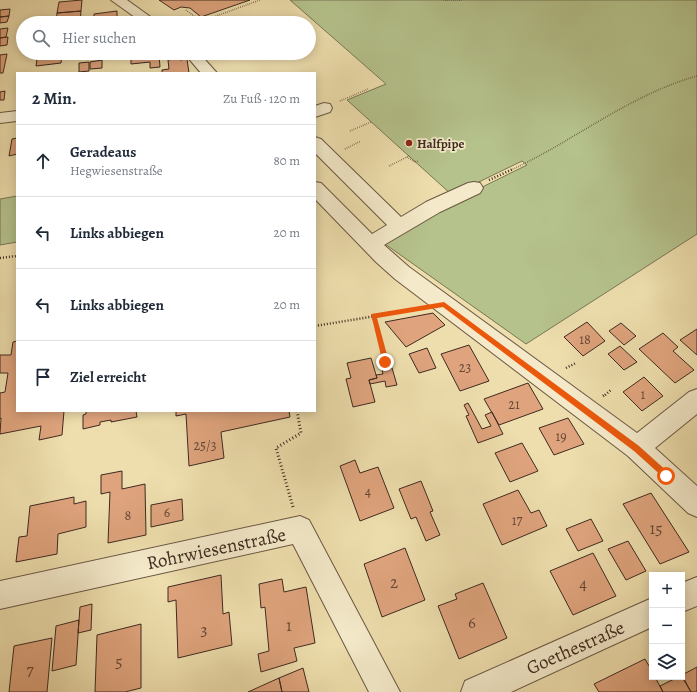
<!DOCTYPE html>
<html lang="de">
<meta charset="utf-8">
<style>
:root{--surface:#fff;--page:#f6f6f7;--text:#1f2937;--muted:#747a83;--line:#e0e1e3}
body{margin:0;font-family:Alegreya,serif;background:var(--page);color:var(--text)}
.controls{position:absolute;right:12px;bottom:12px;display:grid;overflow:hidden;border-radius:0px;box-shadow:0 2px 10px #0003}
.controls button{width:36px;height:36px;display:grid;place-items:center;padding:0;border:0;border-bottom:1px solid var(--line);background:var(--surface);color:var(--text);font:20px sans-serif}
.stop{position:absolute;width:12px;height:12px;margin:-9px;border:3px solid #ea580c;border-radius:50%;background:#fff}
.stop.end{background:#ea580c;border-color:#fff;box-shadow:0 1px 4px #0008}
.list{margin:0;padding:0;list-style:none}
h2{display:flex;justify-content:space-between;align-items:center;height:52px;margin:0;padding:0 16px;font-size:17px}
h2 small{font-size:13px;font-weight:400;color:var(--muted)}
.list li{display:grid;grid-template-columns:26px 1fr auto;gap:12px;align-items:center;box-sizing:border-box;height:72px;padding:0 16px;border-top:1px solid var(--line)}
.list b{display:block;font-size:15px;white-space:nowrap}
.list p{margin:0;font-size:13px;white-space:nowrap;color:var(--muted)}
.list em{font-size:13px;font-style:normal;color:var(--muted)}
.icon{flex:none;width:22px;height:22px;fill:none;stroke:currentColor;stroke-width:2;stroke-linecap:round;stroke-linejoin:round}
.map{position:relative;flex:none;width:697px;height:692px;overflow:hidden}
.search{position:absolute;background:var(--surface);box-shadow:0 2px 10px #0003;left:16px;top:16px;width:300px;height:44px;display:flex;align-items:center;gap:10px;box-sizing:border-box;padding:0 14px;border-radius:22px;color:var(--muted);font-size:15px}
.panel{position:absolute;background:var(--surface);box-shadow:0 2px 10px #0003;left:16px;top:72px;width:300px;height:340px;border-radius:0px}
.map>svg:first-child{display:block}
.green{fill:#b5c28c;stroke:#7a7656}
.building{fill:#dfa47d;stroke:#3f2a20}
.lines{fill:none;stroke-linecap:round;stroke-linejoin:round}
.minor-casing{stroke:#6b5743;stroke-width:2}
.path-far2{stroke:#3f2a20;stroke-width:1.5;stroke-dasharray:0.5 1.5;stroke-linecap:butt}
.path-far1{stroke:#3f2a20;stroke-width:2.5;stroke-dasharray:1 2;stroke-linecap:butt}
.path{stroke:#3f2a20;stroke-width:3;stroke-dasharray:1 2.5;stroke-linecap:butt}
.minor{fill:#f4eaca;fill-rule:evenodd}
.route{fill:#ea580c}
.poi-dot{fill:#8f2418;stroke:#f4eaca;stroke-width:1.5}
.labels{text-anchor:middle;stroke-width:3.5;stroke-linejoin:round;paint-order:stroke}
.far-poi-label{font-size:13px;font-weight:bold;fill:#3f2a20;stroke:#f4eaca;text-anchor:start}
.number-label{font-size:14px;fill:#674837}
.near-number-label{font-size:17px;fill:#674837}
.near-street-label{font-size:19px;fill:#3f2a20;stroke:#f4eaca}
</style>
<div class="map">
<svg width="697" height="692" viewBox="0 0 697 692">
<rect width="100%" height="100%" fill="#eedead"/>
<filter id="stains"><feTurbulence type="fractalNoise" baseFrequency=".005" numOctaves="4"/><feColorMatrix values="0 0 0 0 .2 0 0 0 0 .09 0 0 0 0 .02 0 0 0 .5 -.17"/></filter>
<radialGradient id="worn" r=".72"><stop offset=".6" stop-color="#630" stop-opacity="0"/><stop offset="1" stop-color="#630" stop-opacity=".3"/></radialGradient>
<path class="green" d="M290 0H697V234L526 344 385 244 456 200 527 165 522 161 452 195 347 100 386 84Z
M17 196V242L0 245V199Z"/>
<path class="building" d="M82 0 81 11 57 13 59 2Z
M159 0H250L201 17 190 8 181 7 174 10Z
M10 9 9 16 0 17V10Z
M81 11 80 23H56L57 13Z
M117 11V22L94 23V14Z
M9 16 7 22 0 23V17Z
M8 28 6 37 0 38V29Z
M8 37 7 45 0 46V38Z
M38 53H62L61 63 36 66Z
M7 54 3 73H0V55Z
M159 54 160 67 150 68V62L131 64V58Z
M180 58V60L187 59 189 73H162V70L169 69 168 60Z
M102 60V68L90 69V62Z
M89 62V71L79 72V63Z
M5 91 4 100H0V92Z
M17 138V154L9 156 12 139Z
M433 313 445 325 406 347 385 322Z
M587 322 605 341 583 356 564 337Z
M621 323 636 336 624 345 609 331Z
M697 329V355L680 340Z
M663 333 678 347 673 351 694 370 675 383 639 349Z
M17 341V411H64L62 435 39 440 41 426 0 434 1 418 0 419V393L5 392 8 373H0V355H11L13 342Z
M469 345 489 381 460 391 441 354Z
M620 346 637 362 624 370 608 354Z
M427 348 436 368 419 373 409 354Z
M371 358 377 378 369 380 375 402 353 407 346 379 351 378 347 363Z
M392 368 397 385 386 387 385 381 370 384 369 380 377 378 376 375 383 374 382 370Z
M644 377 663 396 642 411 623 392Z
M528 383 543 409 499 425 484 399Z
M468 403 482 429 491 426 485 415 492 412 503 434 478 443 466 416 469 415 464 405Z
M86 411H136L137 417 111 422V420L100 422V425L83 429V415L86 414Z
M176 411H289L290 417 221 432 224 458 189 466 186 414 176 416Z
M568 418 584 444 554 455 539 428Z
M522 443 538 471 510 482 495 453Z
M355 460 360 473 378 467 394 508 360 521 340 466Z
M122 471V489L145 484 146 535 108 543 110 492 101 494V475Z
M421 481 433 511 430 512 440 535 426 541 416 517 411 519 399 489Z
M518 490 531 513 539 510 547 526 502 545 483 504Z
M651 493 689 552 660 564 623 504Z
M74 497V504L86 501V527L58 534 57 554 16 562 19 537 27 536 30 506Z
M182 499 183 520 151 527V505Z
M591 519 603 541 578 551 566 529Z
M628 541 646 571 626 580 608 549Z
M405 548 425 600 382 617 364 564Z
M593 553 616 596 573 615 550 571Z
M221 575 223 614 229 612 232 645 178 658 176 600 168 602V587Z
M282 579 284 592 306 587 315 643 294 648 297 661 261 672 258 654 269 651 265 607 261 608 259 584Z
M483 583 507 638 459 659 438 606 457 599 455 594Z
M92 604 91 630 78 633 80 607Z
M79 620 76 665 52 671 56 626Z
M141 624V688L125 692H95L97 635Z
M52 638 47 692H9L14 646Z
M645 659 652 671V677H655L663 692H599L594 684Z
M697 667V692H691L682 675Z
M303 668 309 692H282L279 678Z
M678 677H682L691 692H663L660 686Z
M279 678 282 692H248Z"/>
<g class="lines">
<defs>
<path id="minor" d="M111 0H127L159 23H143Z
M184 53H199L217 73H201Z
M324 103 330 104 332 108 330 112 315 117V106Z
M17 111V121L0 123V113Z
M315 137 321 139 401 217 426 202 468 183 474 182 480 183 483 188 480 193 440 212 384 245 409 267 637 433 689 392 697 389V414L655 448 697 486V517L688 513 628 456 395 279 376 262 315 199V182L321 183 372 234 387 225 315 153Z
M300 516 309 520 400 692H369L293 544 0 609V581Z
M697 577V606L682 612V583Z
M652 598V627L511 692H461L465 681Z"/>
</defs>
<use href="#minor" class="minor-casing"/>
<path class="path-far2" d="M443 0H463
M186 10 200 21
M197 23 260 0
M340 101 368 89
M350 131 371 122
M345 149 361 141
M407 157 415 162 419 161
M389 166 409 156
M511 170C574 141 629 95 697 76"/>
<path class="path-far1" d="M489 180 513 169
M0 258 17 256
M373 316 385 361
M315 326 418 309
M566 368 576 363
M605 395 611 390"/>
<path class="path" d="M603 396 606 394
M293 507 276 448 301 433 297 411"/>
<use href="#minor" class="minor"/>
</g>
<path class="route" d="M444 302 639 446 669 473V478H664L634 451 443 307 377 318 389 362 385 364H383L371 314Z"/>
<circle class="poi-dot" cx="409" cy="143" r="4"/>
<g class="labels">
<g class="far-poi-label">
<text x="417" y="148">Halfpipe</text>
</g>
<g class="number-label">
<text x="585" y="344">18</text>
<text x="465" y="372">23</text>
<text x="643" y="399">1</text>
<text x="514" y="409">21</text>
<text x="561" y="441">19</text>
<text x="205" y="450">25/3</text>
<text x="368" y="496">4</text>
<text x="167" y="517">6</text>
<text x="128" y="520">8</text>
<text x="517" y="525">17</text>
</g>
<g class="near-number-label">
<text x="656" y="534">15</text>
<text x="394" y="588">2</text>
<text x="583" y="589">4</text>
<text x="472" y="628">6</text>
<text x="289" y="631">1</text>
<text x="204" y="635">3</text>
<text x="119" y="667">5</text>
<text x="30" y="675">7</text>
</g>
<g class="near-street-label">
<text transform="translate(216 548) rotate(-12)" y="7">Rohrwiesenstraße</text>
<text transform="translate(575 647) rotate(-24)" y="7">Goethestraße</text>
</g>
</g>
<rect width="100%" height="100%" filter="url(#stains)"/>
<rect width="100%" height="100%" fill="url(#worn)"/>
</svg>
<div class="controls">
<button>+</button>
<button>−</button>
<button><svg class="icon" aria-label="layers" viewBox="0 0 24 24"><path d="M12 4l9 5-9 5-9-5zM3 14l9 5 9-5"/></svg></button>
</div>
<div class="stop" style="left:666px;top:476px"></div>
<div class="stop end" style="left:385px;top:362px"></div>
<div class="search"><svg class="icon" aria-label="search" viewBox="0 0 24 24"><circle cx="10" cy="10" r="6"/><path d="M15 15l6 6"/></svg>Hier suchen</div>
<section class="panel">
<h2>2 Min.<small>Zu Fuß · 120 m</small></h2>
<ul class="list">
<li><svg class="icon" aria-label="ahead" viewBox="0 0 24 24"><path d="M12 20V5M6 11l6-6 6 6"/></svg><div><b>Geradeaus</b><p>Hegwiesenstraße</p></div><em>80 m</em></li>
<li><svg class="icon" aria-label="left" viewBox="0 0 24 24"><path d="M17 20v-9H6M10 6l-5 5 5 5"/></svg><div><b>Links abbiegen</b></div><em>20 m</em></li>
<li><svg class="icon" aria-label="left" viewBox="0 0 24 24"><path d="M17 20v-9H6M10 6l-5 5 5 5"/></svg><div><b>Links abbiegen</b></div><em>20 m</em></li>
<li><svg class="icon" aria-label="arrive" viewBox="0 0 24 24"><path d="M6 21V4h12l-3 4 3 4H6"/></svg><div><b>Ziel erreicht</b></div></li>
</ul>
</section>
</div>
